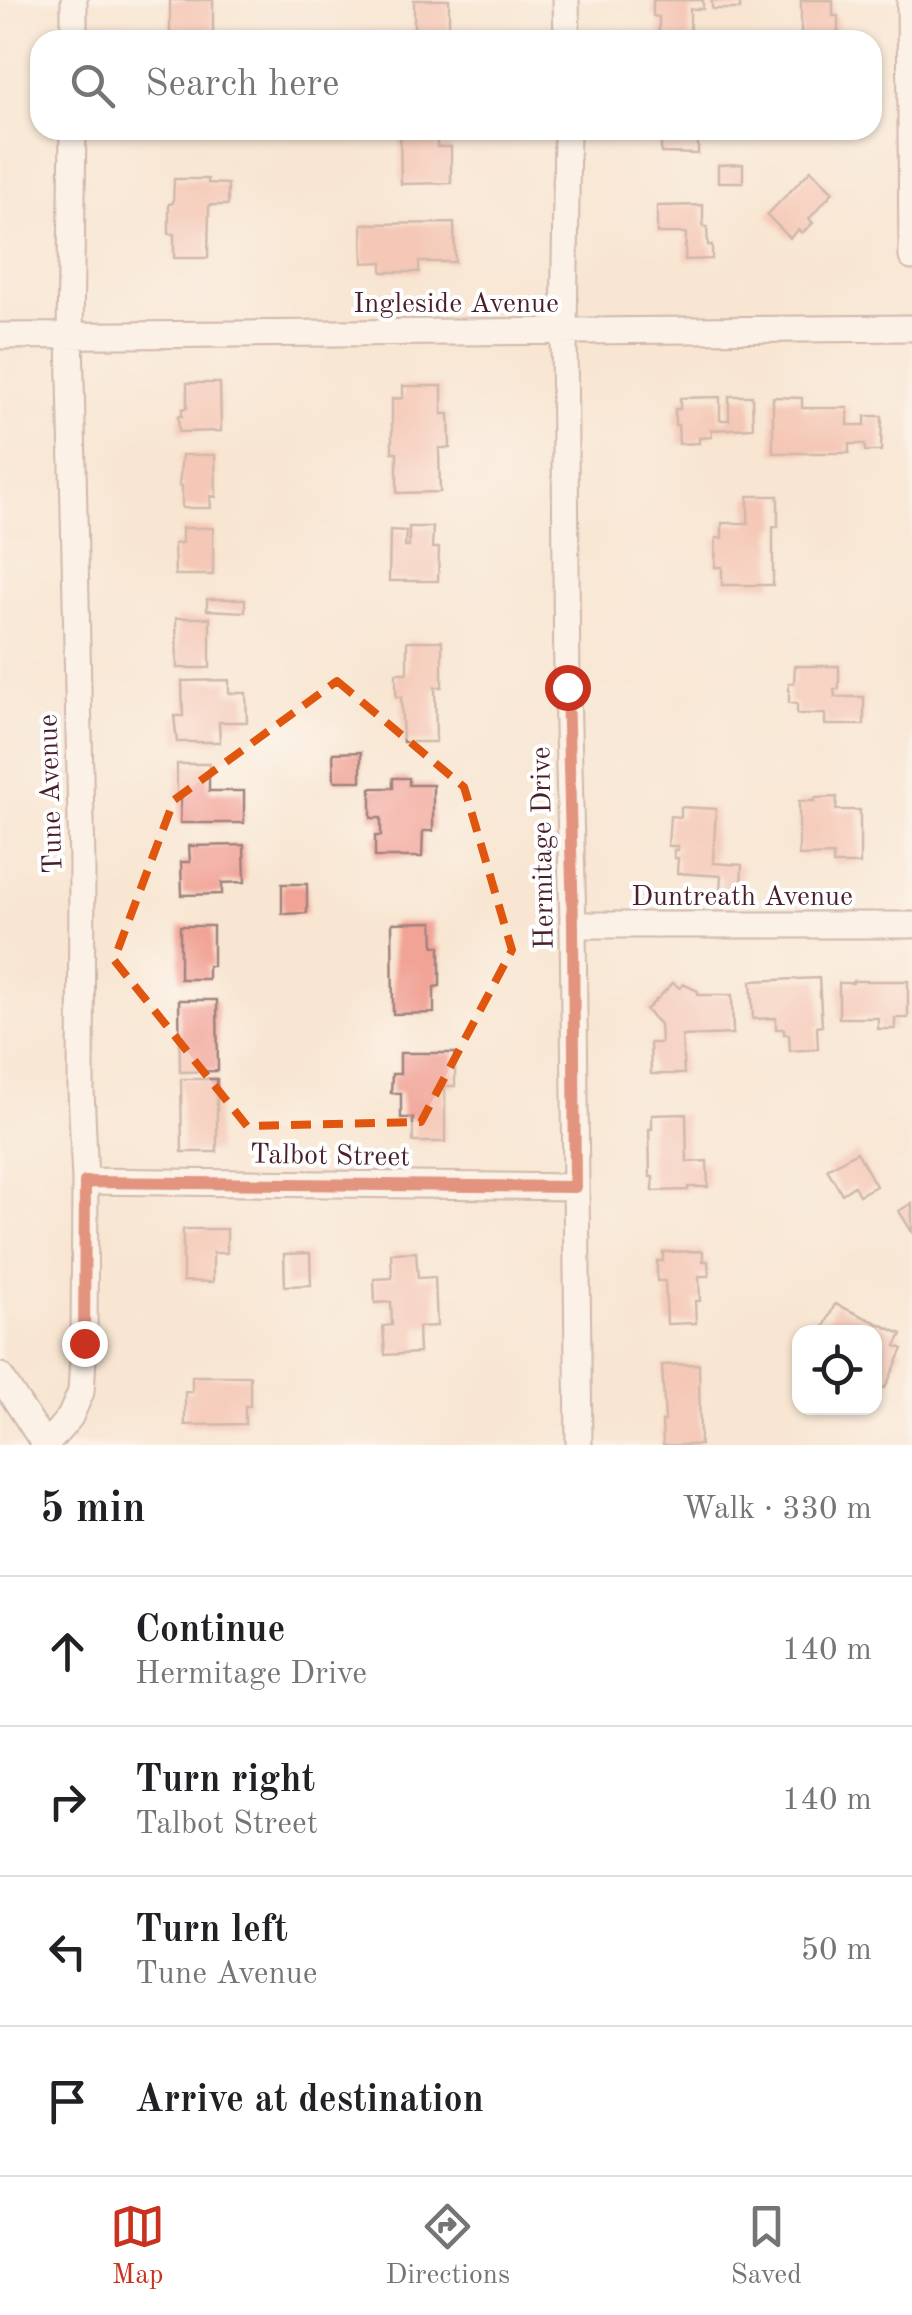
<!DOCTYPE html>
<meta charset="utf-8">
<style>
:root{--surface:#fff;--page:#f2f2f2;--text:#202124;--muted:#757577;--line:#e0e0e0;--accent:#c8321e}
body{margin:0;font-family:"Old Standard TT",serif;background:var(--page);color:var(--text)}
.controls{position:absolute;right:30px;bottom:30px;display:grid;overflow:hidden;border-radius:20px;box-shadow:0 2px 8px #0004}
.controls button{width:90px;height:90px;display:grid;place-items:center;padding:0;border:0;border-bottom:2px solid var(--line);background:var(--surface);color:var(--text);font:50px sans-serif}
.stop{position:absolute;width:30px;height:30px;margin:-22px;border:8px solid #c8321e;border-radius:50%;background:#fff}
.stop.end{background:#c8321e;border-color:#fff;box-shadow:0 2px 10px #0008}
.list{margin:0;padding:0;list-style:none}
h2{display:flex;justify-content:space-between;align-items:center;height:130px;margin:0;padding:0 40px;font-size:42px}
h2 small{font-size:32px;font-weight:400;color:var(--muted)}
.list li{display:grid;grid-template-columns:65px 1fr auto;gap:30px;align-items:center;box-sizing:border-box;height:150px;padding:0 40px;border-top:2px solid var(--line)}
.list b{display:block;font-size:38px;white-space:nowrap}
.list p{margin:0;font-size:32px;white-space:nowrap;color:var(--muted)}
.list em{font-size:32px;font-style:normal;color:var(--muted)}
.icon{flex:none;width:55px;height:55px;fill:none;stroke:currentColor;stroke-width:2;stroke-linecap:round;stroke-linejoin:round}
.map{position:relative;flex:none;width:912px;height:1445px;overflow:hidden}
.search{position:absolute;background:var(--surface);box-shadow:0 2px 8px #0004;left:30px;right:30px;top:30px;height:110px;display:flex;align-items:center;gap:25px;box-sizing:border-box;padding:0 35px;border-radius:30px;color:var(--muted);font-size:38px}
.sheet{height:730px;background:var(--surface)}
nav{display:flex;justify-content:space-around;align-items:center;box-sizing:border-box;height:140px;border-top:2px solid var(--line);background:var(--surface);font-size:28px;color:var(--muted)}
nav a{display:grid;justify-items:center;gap:5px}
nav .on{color:var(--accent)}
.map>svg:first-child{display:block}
.building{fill:#f1a395}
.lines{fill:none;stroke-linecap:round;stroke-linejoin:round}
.minor-casing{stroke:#a1827e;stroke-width:29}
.minor{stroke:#fff;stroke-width:25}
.route{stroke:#c8321e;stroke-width:12}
.marked{fill:none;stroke:#e0560e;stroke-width:8;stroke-dasharray:20 12;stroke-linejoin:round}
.labels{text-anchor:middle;stroke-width:8;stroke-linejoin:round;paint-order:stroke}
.street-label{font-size:28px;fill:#4a1f2b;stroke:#fff}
</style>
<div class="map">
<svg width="912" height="1445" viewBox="0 0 912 1445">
<rect width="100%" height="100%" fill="#fff"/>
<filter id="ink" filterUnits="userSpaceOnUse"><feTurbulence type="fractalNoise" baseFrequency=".01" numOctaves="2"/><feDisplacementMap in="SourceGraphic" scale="20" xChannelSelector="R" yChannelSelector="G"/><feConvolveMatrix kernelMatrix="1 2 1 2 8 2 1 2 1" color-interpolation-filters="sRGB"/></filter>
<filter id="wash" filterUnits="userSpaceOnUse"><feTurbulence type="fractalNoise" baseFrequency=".0048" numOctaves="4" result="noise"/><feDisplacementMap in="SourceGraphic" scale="40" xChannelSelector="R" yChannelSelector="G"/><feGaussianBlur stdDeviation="2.25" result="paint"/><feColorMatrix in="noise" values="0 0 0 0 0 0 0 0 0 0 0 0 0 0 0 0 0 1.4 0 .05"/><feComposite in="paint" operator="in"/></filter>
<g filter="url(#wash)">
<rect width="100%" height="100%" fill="#f8e6d2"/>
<g id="blocks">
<path class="building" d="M170 0H213V40H170Z
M414 0H449V40H414Z
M653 0H703V9H690V40H662V37H659V17L653 16Z
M712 0H740V9H712Z
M801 0H833V16H838V33H832V40H801Z
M400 130H437V147H451V183L401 184Z
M653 130H690V135H698V154L661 153V140H653Z
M743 164V182H718V165Z
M811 170 833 192 809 219 813 223 802 233 798 230 790 238 767 215Z
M174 179H208V183L228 184V205H209L208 258H174V234H169V204L173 203Z
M703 205V227H707L708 245H712V259L685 260 686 233H657V206Z
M454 223 455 262H419V272H382V262L363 263 362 224Z
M187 383H220L221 431 179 432 178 416H182V409L187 408Z
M403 386H442V414H449L450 448H439L440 492 397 493V452H392V399L403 398Z
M729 396H752L753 428 711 430 712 437 699 438V443L679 444 678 425H675V409H680V398L720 397V420H729Z
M773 397 802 398V408H848V425H865V416H882L881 451H865V444H849V453H773Z
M182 455H215L216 497 210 496 211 508H182V486H179Z
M748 496H778V527H773V585H722V567H715L716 538H722V523H748Z
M409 527H433L432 548H439L438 581H389L390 530 406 531 405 547H409Z
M182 528H213V575H175L174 544 182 543Z
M207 599H245V612L207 610Z
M176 618H210V668H177Z
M407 641H442V687H435L436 742H403L401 697H396V673H407Z
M795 666H839V689H834L835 697H864V725H825V714H797V704L789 703V683H794Z
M229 680V693H246L247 722H219L220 742H177L174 716H183L182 681Z
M361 752V781H334L333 753Z
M177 764H209V791H244V823H180L181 798H177Z
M393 778H409V785H433V831H423L422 857H375V836H381V818H371V788H393Z
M837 797 836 810H860V864H833V855L799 856V801H815V798Z
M681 807 716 809 713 863 742 865 741 893 720 892 721 876 677 873 678 858H674V850H678V846H668L670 816 681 817Z
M244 845 245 882 222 883V894L182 895 181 862H190L189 846Z
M282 884H307V913L282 914Z
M433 922 434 946H440V986L434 987V1013L393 1014 392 923Z
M180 926H213V966H208V979H180Z
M819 978 822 1026 817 1027 818 1049 790 1051 789 1034H784V1029H776V1018L753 1019 751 981Z
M853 981H908V1018H895V1029H878V1018H839V983H853Z
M673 983 680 988 683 984 698 991V995H732L733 1034 682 1036 684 1074H651L650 1043H661L660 1024 646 1010Z
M179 1000H217L218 1071 180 1072Z
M400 1053H455V1086H445V1142H413V1118H401V1093H391L392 1074H400Z
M181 1079H217V1152H182Z
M686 1114 687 1162 707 1161 708 1187H688V1190L653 1191V1177H650L649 1129H652V1115Z
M857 1152 876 1186 859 1195 854 1186 842 1194 827 1169Z
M912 1203V1232L899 1211Z
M183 1229H227V1253H213V1282L183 1281Z
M703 1251V1261H708L709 1276H699L700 1301H695L696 1323 667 1324 665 1281H657V1261H663V1252Z
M416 1252 418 1278 435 1277 437 1326 418 1327 419 1353 385 1355 383 1326 392 1325 391 1302 375 1303 374 1279 392 1278 391 1253Z
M310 1253 311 1285 285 1286 284 1254Z
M835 1304 902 1334 896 1346 903 1349 885 1388 879 1385 874 1395V1332H835L824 1327Z
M699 1364 700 1445H663L662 1421H665L662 1365Z
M192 1376H250V1406H245V1424L185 1425V1392H192Z"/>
</g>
</g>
<g filter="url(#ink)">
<use href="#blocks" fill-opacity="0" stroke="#a1827e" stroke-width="2.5"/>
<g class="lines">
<defs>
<path id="minor" d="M74 0V40
M566 0 567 40
M910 0 912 257
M567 130 564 332 567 687 573 925 579 1445
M0 336 912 328
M573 925H912
M85 1181 575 1187
M0 1376 45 1445
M46 1445 70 1417 81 1392 84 1343 85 1181 81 1090 82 865 70 336 73 130"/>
</defs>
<use href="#minor" class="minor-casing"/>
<use href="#minor" class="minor"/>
</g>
</g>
<g class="lines" filter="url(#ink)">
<path class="route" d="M84 1343 85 1182 575 1187 573 925 567 687"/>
</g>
<path d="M0 0H912V1445H0ZM337 681 464 787 512 950 421 1122 247 1126 114 960 174 800Z" fill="#f8e6d2" fill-opacity=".55" fill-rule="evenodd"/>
<path class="marked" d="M337 681 464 787 512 950 421 1122 247 1126 114 960 174 800Z"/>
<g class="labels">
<g class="street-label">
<text x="456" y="312">Ingleside Avenue</text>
<text transform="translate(49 794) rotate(-92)" y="10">Tune Avenue</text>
<text transform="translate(541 848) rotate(-91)" y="10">Hermitage Drive</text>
<text x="742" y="905">Duntreath Avenue</text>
<text transform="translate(330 1154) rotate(1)" y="10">Talbot Street</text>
</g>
</g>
</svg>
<div class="controls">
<button><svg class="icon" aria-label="locate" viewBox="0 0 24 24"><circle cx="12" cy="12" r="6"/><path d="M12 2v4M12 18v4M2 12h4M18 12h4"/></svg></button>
</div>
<div class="stop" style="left:567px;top:687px"></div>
<div class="stop end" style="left:84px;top:1343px"></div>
<div class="search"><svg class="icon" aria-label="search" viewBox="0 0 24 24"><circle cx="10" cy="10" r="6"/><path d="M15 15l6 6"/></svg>Search here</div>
</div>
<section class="sheet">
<h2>5 min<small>Walk · 330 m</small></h2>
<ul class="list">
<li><svg class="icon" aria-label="ahead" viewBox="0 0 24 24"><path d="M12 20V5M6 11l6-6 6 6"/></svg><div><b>Continue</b><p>Hermitage Drive</p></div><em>140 m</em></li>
<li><svg class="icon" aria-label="right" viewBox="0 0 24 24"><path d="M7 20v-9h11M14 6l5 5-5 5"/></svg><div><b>Turn right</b><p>Talbot Street</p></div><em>140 m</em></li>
<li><svg class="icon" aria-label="left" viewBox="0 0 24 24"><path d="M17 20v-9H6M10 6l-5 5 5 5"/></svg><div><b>Turn left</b><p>Tune Avenue</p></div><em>50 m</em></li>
<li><svg class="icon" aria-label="arrive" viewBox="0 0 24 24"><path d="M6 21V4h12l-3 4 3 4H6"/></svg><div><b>Arrive at destination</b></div></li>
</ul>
</section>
<nav>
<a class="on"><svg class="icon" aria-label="map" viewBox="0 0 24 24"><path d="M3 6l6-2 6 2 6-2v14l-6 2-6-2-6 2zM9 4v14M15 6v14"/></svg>Map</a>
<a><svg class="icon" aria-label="directions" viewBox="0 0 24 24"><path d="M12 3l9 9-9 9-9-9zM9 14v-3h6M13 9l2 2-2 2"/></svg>Directions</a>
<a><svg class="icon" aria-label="saved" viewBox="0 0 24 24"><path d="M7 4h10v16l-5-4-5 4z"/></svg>Saved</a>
</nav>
